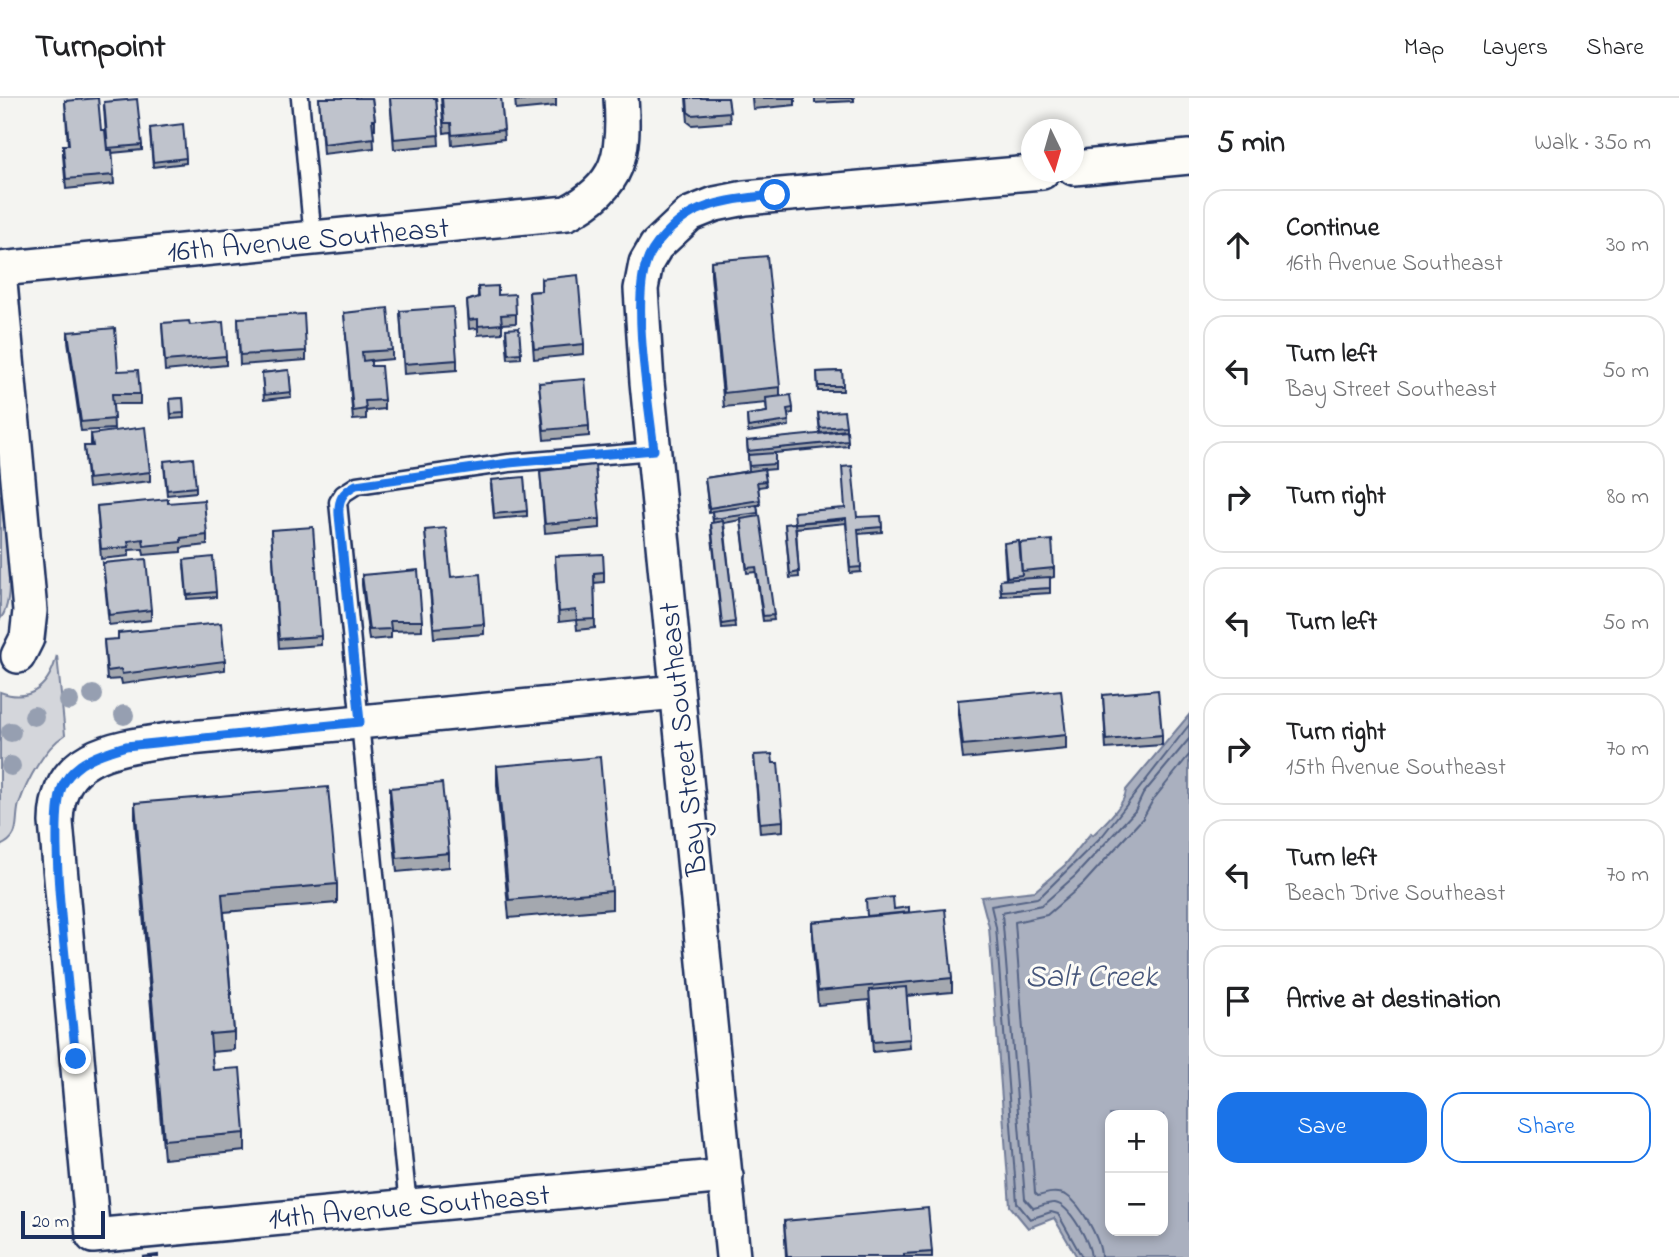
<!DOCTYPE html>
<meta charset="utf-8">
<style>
:root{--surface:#fff;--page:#f2f2f2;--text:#202124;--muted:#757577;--line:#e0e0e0;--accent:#1a73e8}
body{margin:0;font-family:"Indie Flower",sans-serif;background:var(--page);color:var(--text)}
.controls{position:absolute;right:21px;bottom:21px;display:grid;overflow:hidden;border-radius:14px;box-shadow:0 4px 10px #0003}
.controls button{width:63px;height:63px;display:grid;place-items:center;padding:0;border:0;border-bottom:2px solid var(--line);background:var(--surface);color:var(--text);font:35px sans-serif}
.compass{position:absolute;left:1021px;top:21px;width:63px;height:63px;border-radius:50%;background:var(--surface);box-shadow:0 4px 10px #0003;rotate:175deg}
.scale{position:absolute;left:21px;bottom:18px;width:84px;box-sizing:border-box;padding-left:7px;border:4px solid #1b2f5e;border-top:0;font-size:19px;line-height:24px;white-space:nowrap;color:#1b2f5e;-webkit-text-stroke:5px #fdfcf7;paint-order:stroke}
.stop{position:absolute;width:21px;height:21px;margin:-16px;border:5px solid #1a73e8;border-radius:50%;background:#fff}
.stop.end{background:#1a73e8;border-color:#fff;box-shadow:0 2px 7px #0008}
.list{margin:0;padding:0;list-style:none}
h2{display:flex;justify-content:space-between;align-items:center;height:91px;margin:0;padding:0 28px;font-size:30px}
h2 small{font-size:23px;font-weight:400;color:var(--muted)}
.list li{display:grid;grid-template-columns:46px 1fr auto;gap:21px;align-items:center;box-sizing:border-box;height:112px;margin:0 14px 14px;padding:0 14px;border:2px solid var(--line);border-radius:21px}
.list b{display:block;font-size:26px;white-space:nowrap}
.list p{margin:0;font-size:23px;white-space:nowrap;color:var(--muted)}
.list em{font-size:23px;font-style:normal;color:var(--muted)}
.actions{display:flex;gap:14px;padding:21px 28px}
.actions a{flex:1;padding:16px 0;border:2px solid var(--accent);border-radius:21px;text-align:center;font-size:24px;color:var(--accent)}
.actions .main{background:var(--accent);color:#fff}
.icon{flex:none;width:38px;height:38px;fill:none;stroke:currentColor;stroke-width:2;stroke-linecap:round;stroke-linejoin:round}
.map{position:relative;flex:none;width:1189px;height:1159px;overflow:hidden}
header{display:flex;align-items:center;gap:42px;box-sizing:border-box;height:98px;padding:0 35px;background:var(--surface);border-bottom:2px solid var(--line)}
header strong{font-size:33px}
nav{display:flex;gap:38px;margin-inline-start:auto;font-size:24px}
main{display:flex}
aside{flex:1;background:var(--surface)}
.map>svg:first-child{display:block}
.green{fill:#d4d6db;stroke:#78829c;stroke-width:2}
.water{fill:#aab0bf;stroke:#717c98;stroke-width:2;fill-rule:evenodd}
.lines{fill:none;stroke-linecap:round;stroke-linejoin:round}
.shore{stroke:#546385;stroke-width:2}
.lane-casing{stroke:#1b2f5e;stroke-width:21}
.street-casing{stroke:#1b2f5e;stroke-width:38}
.lane{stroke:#fdfcf7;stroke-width:16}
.street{stroke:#fdfcf7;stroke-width:33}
.tree{fill:#969fb1}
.wall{fill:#a4a8af;stroke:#1b2f5e;stroke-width:2}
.building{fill:#bfc3cc;stroke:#1b2f5e;stroke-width:2}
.route{stroke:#1a73e8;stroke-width:9}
.labels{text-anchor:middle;stroke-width:6;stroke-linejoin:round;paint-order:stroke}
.street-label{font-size:30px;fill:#1b2f5e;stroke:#fdfcf7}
.water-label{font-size:32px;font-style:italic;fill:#46567b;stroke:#fdfcf7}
</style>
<header>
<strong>Turnpoint</strong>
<nav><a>Map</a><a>Layers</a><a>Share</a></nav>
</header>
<main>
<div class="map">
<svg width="1189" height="1159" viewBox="0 0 1189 1159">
<rect width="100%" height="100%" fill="#f4f4f1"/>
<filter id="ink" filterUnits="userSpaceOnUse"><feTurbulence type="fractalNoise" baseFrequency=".0143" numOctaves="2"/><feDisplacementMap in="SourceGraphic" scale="14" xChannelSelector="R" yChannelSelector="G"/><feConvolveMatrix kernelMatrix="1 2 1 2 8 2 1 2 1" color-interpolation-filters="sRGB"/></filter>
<g filter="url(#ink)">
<path class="green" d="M0 396C3 424 19 501 0 521Z
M57 557 65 637C44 650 27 683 19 706 14 723 22 739 0 748V594C32 606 50 586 57 557Z"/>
<path class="water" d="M1189 617V1159H1077L1054 1120 1028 1130 1010 1108 989 829 981 799 1035 793 1065 767 1091 735 1093 737C1104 726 1125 707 1126 692ZM1110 1017H1163V1133H1110Z"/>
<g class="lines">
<path class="shore" d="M1082 1159 1058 1116 1051 1114 1030 1121 1017 1105 996 829 991 808 1037 800 1043 796 1103 737 1189 627
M1091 1159C1090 1145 1070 1107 1055 1105 1048 1104 1040 1109 1033 1110L1025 1101 1002 815 1042 807 1075 778 1135 713 1143 696 1189 641
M1101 1159C1101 1142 1081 1106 1066 1097 1056 1093 1048 1095 1038 1098L1035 1095 1015 824 1047 817 1083 786 1143 720 1153 702 1189 657"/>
<defs>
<path id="lane" d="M300 0 313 141
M408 1108 338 404 343 396 357 387 509 365 654 353"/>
<path id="street" d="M1074 70 1189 59
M0 171 567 115C620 88 625 56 621 0
M0 184 30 513 27 540 18 558
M677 594 169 642C114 650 57 656 56 724L93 1138 726 1078
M733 1159 647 284 641 191 646 165 656 148 690 116 715 106 745 100 1042 74"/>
</defs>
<use href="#lane" class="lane-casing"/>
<use href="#street" class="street-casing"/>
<use href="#lane" class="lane"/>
<use href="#street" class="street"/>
</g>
<g class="tree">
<circle cx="93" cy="597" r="10"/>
<circle cx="69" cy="603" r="10"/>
<circle cx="124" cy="617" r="10"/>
<circle cx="34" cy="618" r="10"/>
<circle cx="11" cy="634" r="10"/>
<circle cx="11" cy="668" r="10"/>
</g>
<path class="wall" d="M319 0H372L375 22V31H373L374 50 323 56Z
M390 0H436L439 47 394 51Z
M441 0H501L504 41 452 47 451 34 444 35Z
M515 0H556V8L516 12Z
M686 0H728L730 24 692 27 688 24Z
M752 0H795V7L753 11Z
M815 0H854V3L815 5Z
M65 3 101 32 107 52 104 9 142 47V52L112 55 114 86 66 91 63 57V47H68Z
M150 35 186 60V65L153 69Z
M711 163 780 289V299L793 310V315L788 316 789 328 748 334 747 317 767 314 766 305 724 309 711 177Z
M541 181 584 246V256L534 261 529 194 541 193Z
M478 189 498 197 516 216V225L502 226V235L478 237V230L469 231 467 203 478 199Z
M400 213 457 262V272L404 276Z
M344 215 392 252V261L371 263V268L384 302V311L366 313V321L353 322Z
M238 220 306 253V262L240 267Z
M162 225 190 227 226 258V267L165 273Z
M68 234 118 273 140 296V306H113L114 331 81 333 68 243Z
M506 236 521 255V260L508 261Z
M289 272 291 299 264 302 262 275Z
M842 273 843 293H818L817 274Z
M539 285 589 328V338L544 342Z
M183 300 184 320 171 321 170 301Z
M818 315 846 328V332L820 335Z
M91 336 150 374V383L88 390 84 348H91Z
M747 343H848V348L775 355V371L764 372 766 388 758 389 760 407H757L774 522 763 523 756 474 747 475 741 422 724 425 735 529 722 530 711 430V425H713L712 414 709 415 705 380 749 373Z
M164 368 196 389V394L167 397Z
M540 373 600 421V430L545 435Z
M491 387 527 413V418L494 421Z
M168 405 207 437V447L181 450V454L144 457 143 451 129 452V458L101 461 97 408Z
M881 418 882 434 858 436 861 474 850 475 846 425 796 430 799 479 790 480 785 426Z
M271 432 321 538V547L279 550Z
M425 432 451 479 484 526V536L434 540Z
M1020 449 1054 470V479L1050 480V495L1001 498 1000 482 1006 481 1004 450Z
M555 458 604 474V484L594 485 595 530 577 532 576 522 559 524Z
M103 465 151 512V522L109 527Z
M184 467 216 494V499L187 501Z
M362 477 422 523V532L391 533V540L369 542 362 487Z
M104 542 225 563V572L122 586 121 581 107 582Z
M1103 597 1162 637V647L1106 651Z
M958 602 1066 637V651L963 661 958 616Z
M754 657 773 665 783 723V733L760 735Z
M497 668 612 793V811L509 820 497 687Z
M390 690 449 755V769L397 774 390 704Z
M135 705 337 786V805L224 814 234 934V952L211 954 213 972 245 1035V1053L164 1061 135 723Z
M894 811 909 814 952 880V894L906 898 910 950 873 954 869 902 818 907 812 838V824L867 819Z
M784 1123 932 1154V1159H786Z"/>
<path class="building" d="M98 0 101 32H105L107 52H112L114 77 66 81 63 47H69L65 3Z
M319 0H372L375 22H372L374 40 323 46Z
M390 0H436L439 37 394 41Z
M442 0H501L504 32 452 37 451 25H444Z
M516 0H544L516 3Z
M687 0H728L730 14 692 17 688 14Z
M137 1 142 47 108 50 104 4Z
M183 26 186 60 153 64 150 30Z
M767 158 780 289 724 295 711 163Z
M578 177 584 246 534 251 529 194 542 193 541 181Z
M498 188V197L515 196 516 216 501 217 502 226 478 228V221L469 222 467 203 479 199 478 189Z
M453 209 457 262 404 266 400 213Z
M388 210 392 252 362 254 363 263 371 262V268H381L384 302 365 303 366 311 353 313 344 215Z
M304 216 306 253 240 257 238 220Z
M189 223 190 227 223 224 226 258 165 263 162 225Z
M115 230 118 273 138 272 140 296H112L114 321 81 324 68 234Z
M519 230 521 255 508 256 506 231Z
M289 272 291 294 264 297 262 275Z
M842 273 843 288H818L817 274Z
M585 281 589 328 544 332 539 285Z
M791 297 793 310 787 311 789 323 748 329 747 317 767 314 766 300Z
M183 300 184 315 171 316 170 301Z
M844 313 846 328 820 330 818 315Z
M145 329 150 374 88 381 84 348H93L91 336Z
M847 333 848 343 748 353 747 343Z
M775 355V366L749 368 748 357Z
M193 360 196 389 167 392 164 363Z
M595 367 600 421 545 426 540 373Z
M852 368 857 419 881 418 882 429 858 431 861 469 850 470 846 420 795 425 794 414 845 410 842 369Z
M764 371 766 383 757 384 760 402 709 410 705 380Z
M524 379 527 413 494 416 491 382Z
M168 401V405L204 402 207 437 181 440V444L144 448 143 441 128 443 129 449 101 451 97 408Z
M757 407 758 415 713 421 712 413Z
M760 418 774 517 763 518 756 469 747 470 741 421Z
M723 423 735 524 722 526 711 425Z
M795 425 799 474 790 476 785 426Z
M313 429 321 538 279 541 271 432Z
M446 430 451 479 480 476 484 526 434 530 425 432Z
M1052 442 1054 470 1022 473 1020 445Z
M1019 443 1022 477 1007 479 1004 445Z
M603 456 604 474 594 475 595 521 577 522 576 512 559 514 555 458Z
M213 459 216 494 187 497 184 462Z
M146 461 151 512 109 517 103 465Z
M418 472 422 523H390L391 531 369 532 362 477Z
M1050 479V490L1001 493 1000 482Z
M221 525 225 563 122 576 121 571 107 573 104 542 118 541V535Z
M1061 592 1066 637 963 647 958 602Z
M1158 592 1162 637 1106 642 1103 597Z
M772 656 773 665H778L783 723 760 725 754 657Z
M600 659 612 793 509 802 497 668Z
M442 685 449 755 397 760 390 690Z
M328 689 337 786 222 796 234 934 210 936 213 972 240 970 245 1035 164 1042 135 705Z
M893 799 894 811 909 809V814L867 818 866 802Z
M945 811 952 880 818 893 812 824Z
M906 889 910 941 873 944 869 892Z
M928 1110 932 1154 904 1156V1159H787L784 1123Z
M158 1157V1159H142Z"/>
</g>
<g class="lines" filter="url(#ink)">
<path class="route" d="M76 961C72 910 44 720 64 685 77 662 103 655 126 648L360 624 339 417C338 402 342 394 356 387L509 365 654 352C649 307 632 207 646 166 652 147 674 125 692 115 717 102 747 100 775 97"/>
</g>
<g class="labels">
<g class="street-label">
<text transform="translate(308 141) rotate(-5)" y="10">16th Avenue Southeast</text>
<text transform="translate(682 641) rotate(-96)" y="10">Bay Street Southeast</text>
<text transform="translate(409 1108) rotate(-5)" y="10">14th Avenue Southeast</text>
</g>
<g class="water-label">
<text x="1091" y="888">Salt Creek</text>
</g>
</g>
</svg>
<div class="controls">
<button>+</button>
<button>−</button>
</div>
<svg class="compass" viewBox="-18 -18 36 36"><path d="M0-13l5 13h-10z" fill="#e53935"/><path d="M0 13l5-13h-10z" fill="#757577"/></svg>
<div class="scale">20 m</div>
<div class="stop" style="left:775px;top:97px"></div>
<div class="stop end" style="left:76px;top:961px"></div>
</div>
<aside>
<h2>5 min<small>Walk · 350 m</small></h2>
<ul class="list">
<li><svg class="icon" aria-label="ahead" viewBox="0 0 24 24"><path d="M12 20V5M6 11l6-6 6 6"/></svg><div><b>Continue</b><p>16th Avenue Southeast</p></div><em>30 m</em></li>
<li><svg class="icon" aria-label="left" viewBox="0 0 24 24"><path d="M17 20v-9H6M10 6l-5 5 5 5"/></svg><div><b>Turn left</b><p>Bay Street Southeast</p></div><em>50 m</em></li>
<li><svg class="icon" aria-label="right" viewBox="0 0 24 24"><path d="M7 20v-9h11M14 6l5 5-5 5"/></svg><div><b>Turn right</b></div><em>80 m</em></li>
<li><svg class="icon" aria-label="left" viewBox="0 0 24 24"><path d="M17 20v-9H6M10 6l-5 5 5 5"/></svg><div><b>Turn left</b></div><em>50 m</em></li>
<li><svg class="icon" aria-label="right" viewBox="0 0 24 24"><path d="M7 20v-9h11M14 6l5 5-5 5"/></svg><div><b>Turn right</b><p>15th Avenue Southeast</p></div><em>70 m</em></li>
<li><svg class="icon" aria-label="left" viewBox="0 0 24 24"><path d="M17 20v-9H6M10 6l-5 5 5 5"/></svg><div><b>Turn left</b><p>Beach Drive Southeast</p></div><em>70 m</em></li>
<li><svg class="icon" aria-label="arrive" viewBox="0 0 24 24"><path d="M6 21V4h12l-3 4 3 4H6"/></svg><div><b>Arrive at destination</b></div></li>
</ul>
<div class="actions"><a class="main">Save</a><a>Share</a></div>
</aside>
</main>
